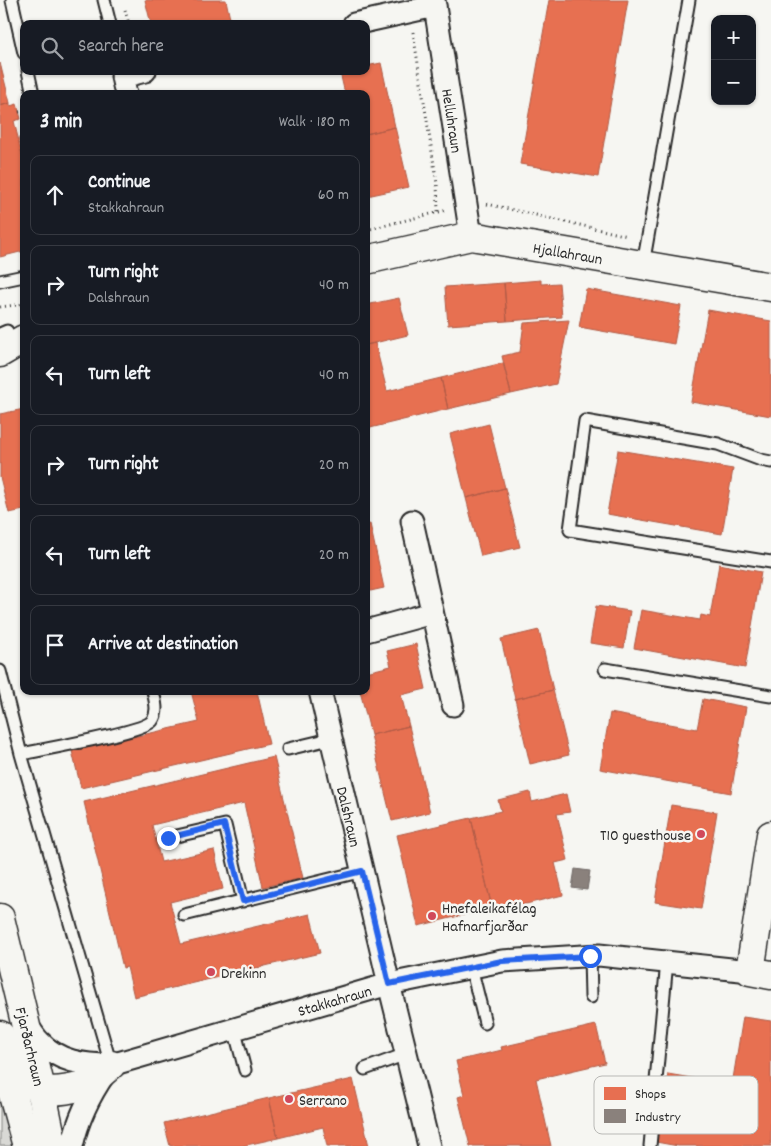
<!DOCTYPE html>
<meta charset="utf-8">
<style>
:root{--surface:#171b24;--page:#242831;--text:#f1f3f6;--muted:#9ea1a6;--line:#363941}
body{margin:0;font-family:Dekko,sans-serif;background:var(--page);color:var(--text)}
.controls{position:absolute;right:15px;top:15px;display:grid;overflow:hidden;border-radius:10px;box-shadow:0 1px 4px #0004}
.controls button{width:45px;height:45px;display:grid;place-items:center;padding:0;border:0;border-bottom:1px solid var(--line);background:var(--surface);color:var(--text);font:25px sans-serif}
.stop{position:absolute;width:15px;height:15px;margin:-11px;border:4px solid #2563eb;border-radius:50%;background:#fff}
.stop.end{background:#2563eb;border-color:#fff;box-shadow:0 1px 5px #0008}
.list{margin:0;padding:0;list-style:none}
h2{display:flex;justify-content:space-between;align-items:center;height:65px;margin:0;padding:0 20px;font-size:21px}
h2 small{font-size:16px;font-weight:400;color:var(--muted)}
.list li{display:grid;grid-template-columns:32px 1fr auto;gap:15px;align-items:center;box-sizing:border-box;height:80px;margin:0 10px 10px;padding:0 10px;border:1px solid var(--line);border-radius:10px}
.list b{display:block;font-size:19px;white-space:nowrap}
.list p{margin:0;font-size:16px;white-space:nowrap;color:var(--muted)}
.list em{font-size:16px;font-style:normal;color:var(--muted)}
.icon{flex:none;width:28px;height:28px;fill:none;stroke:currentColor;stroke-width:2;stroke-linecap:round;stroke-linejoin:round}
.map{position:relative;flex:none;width:771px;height:1146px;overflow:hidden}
.search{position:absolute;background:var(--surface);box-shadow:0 1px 4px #0004;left:20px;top:20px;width:350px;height:55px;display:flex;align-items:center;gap:12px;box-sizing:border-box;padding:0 18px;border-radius:10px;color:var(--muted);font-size:19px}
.panel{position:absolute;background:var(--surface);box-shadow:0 1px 4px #0004;left:20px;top:90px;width:350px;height:605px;border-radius:10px}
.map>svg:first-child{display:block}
.green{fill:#d9d9d5;stroke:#828280}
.shops{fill:#e76f51;stroke:#af5b46}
.industry{fill:#8a817c;stroke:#6e6764}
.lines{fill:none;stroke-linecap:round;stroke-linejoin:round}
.lane-casing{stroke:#2b2b2b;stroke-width:15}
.street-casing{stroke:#2b2b2b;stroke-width:25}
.secondary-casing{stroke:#2b2b2b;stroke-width:31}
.primary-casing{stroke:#2b2b2b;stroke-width:31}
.path{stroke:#2b2b2b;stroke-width:3;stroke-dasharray:1 4;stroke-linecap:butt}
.lane{stroke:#f6f6f2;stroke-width:11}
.street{stroke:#f6f6f2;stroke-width:21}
.secondary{stroke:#f6f6f2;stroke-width:28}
.primary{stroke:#f6f6f2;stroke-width:28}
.route{stroke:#2563eb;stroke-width:6}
.poi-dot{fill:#d1495b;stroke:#f6f6f2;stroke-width:2}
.labels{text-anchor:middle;stroke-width:5;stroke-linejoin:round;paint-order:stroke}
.street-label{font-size:16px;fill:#2b2b2b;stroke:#f6f6f2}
.poi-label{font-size:16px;fill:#2b2b2b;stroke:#f6f6f2;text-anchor:start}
.key{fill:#f6f6f2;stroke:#b9b9b6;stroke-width:1}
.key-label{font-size:14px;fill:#2b2b2b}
</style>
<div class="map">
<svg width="771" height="1146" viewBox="0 0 771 1146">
<rect width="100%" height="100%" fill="#f6f6f2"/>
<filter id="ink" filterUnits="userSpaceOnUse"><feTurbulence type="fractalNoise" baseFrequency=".02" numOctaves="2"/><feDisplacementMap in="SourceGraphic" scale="10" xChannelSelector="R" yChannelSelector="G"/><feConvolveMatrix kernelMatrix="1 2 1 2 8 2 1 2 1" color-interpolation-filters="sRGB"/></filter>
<g filter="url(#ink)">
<path class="green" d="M0 1086 15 1146H0Z"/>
<path class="shops" d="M145 0H226L230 19 210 24H151Z
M549 0H628L598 177 520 164Z
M0 63 10 103 0 106Z
M381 63 395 127 366 134V94H345L340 72 366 71V66Z
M10 103V106L17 104 21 119 14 121 24 163V251L0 257V106Z
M395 127 409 187 367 196 368 200H366V134Z
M541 280V284L559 283 562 317 507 321 504 283Z
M504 283 507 321 448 325 445 287Z
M586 289 681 306 674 344 579 327Z
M399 298 408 335 366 345V305Z
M708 310 771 321V416L691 402Z
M569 320 556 384 511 394 502 356 520 352 524 323Z
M375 343 387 391 441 378 448 409 366 429V345Z
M503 363 511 394 448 409 441 378Z
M24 409V510L9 513 0 477V414Z
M489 424 505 488 466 498 450 434Z
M618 450 733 469 722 534 607 514Z
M505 488 520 547 481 556 466 498Z
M370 524 384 588 366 592V525Z
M719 564 761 572 745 668 634 648 641 610 700 620 701 615 710 617Z
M596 606 630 611 624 648 590 643Z
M539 630 553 690 515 699 501 639Z
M416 644 426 689 401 695 409 726 371 735 360 691H366V672L391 666 387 651Z
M553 690 569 755 530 764 515 699Z
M191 691H257L269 744 81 788 72 751 199 722Z
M703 699 746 707 731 793 600 769 610 713 697 729Z
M409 726 430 812 392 821 371 735Z
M274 757 303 878 263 887 244 803 152 825 161 862 214 850 223 889 170 902 181 944 310 914 320 953 134 997 127 967 123 968 84 802Z
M530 792 532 802 566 794 570 812 557 814 568 860 555 863 563 895 493 912 471 818 501 811 498 800Z
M671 805 717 812 701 909 655 902Z
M471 818 492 908 418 926 397 835Z
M743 1017 771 1021V1146H678L656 1142 668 1074 732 1085Z
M596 1025 605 1063 536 1079 551 1146H470L458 1097 464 1095 456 1061 502 1050 501 1047Z
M353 1079 369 1146H327L323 1127 278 1138 269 1098Z
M269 1098 278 1138 242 1146H170L164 1123Z"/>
<path class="industry" d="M575 869 590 871 587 890 572 888Z"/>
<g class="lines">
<defs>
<path id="lane" d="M12 0 24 53
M104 0 110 24
M28 71 33 94
M643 265 689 0
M0 281 24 276
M0 334 7 331
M771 462 761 460 718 444 585 421 570 530 771 562
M605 669 771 696
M0 671 21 754 111 1065
M288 749 330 739
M21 754C40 750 143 732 152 721 159 712 155 701 153 691
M168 838 225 825 243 901
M184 915 363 871
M590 956 591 997
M471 967 485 1023
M234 1028 245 1070
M365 1069 406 1054
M650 1146 667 961"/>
<g id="street">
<path id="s1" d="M434 0 471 236"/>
<path d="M354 24 435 6"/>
<path d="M126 94 122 77 145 71"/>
<path d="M412 521 453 705"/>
<path d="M366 631 432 613"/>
<path id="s2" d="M320 691 389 984 429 1146"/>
<path id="s3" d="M27 1025C31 1030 34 1036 39 1041 58 1062 84 1065 111 1065L389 984 502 961 599 955 750 971"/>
<path d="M72 1146C78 1119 89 1096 105 1073"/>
</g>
<g id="secondary">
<path id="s4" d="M366 260 471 236 771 287"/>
<path d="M0 353 24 339"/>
<path d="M771 835 750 971 771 975"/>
</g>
<g id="primary">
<path id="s5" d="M0 918 41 1089 53 1146"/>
<path d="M0 1035C7 1050 14 1066 25 1078 29 1083 35 1087 41 1089 54 1093 78 1089 90 1082 98 1077 104 1071 111 1065"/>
<path d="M2 1055 27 1146"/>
</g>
</defs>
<use href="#lane" class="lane-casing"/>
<use href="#street" class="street-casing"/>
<use href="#secondary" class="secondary-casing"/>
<use href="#primary" class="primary-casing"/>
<path class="path" d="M125 10 129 24
M413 32 437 184 438 212
M19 112 24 111
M487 204 628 236
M366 230 447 210
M0 307 24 304"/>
<use href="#lane" class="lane"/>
<use href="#street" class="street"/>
<use href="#secondary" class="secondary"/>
<use href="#primary" class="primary"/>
</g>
</g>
<g class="lines" filter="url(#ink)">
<path class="route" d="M168 838 224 824 243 901 362 871 389 984 502 961 590 956"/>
</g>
<g class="poi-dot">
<circle cx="701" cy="834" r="5"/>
<circle cx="432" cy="916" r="5"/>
<circle cx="211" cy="972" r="5"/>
<circle cx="289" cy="1099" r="5"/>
</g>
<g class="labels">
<g class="street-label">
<text dy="6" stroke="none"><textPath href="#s1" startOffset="122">Helluhraun</textPath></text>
<text dy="6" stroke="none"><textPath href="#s4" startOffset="206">Hjallahraun</textPath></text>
<text dy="6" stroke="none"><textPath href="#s2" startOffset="129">Dalshraun</textPath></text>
<text dy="6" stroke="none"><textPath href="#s3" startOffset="331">Stakkahraun</textPath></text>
<text dy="6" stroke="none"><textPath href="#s5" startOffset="132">Fjarðarhraun</textPath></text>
</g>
<g class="poi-label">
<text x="691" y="840" text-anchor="end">T10 guesthouse</text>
<text x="442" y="913">Hnefaleikafélag<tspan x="442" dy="18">Hafnarfjarðar</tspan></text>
<text x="221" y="978">Drekinn</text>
<text x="299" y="1105">Serrano</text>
</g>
</g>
<rect x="594" y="1076" width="164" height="58" rx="8" class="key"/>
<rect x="604" y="1087" width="22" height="13" fill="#e76f51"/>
<rect x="604" y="1109" width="22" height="14" fill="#8a817c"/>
<g class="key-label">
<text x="635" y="1098">Shops</text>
<text x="635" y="1121">Industry</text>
</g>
</svg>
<div class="controls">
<button>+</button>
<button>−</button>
</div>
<div class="stop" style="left:590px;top:956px"></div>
<div class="stop end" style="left:168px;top:838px"></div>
<div class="search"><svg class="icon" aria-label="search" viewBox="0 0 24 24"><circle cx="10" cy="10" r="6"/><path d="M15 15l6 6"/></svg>Search here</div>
<section class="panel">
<h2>3 min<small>Walk · 180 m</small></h2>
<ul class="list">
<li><svg class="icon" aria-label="ahead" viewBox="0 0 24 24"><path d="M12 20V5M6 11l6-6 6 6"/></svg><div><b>Continue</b><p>Stakkahraun</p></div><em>60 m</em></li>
<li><svg class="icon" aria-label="right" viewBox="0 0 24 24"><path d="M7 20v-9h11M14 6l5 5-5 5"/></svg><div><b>Turn right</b><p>Dalshraun</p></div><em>40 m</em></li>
<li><svg class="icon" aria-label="left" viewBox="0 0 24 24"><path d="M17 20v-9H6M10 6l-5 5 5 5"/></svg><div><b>Turn left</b></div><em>40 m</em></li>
<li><svg class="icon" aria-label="right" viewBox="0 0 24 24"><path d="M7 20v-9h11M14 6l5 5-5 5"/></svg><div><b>Turn right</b></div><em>20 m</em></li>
<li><svg class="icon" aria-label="left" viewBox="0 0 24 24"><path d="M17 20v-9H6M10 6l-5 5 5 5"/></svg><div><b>Turn left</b></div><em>20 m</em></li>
<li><svg class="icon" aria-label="arrive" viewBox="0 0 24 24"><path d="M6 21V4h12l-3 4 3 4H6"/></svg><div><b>Arrive at destination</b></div></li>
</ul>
</section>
</div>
